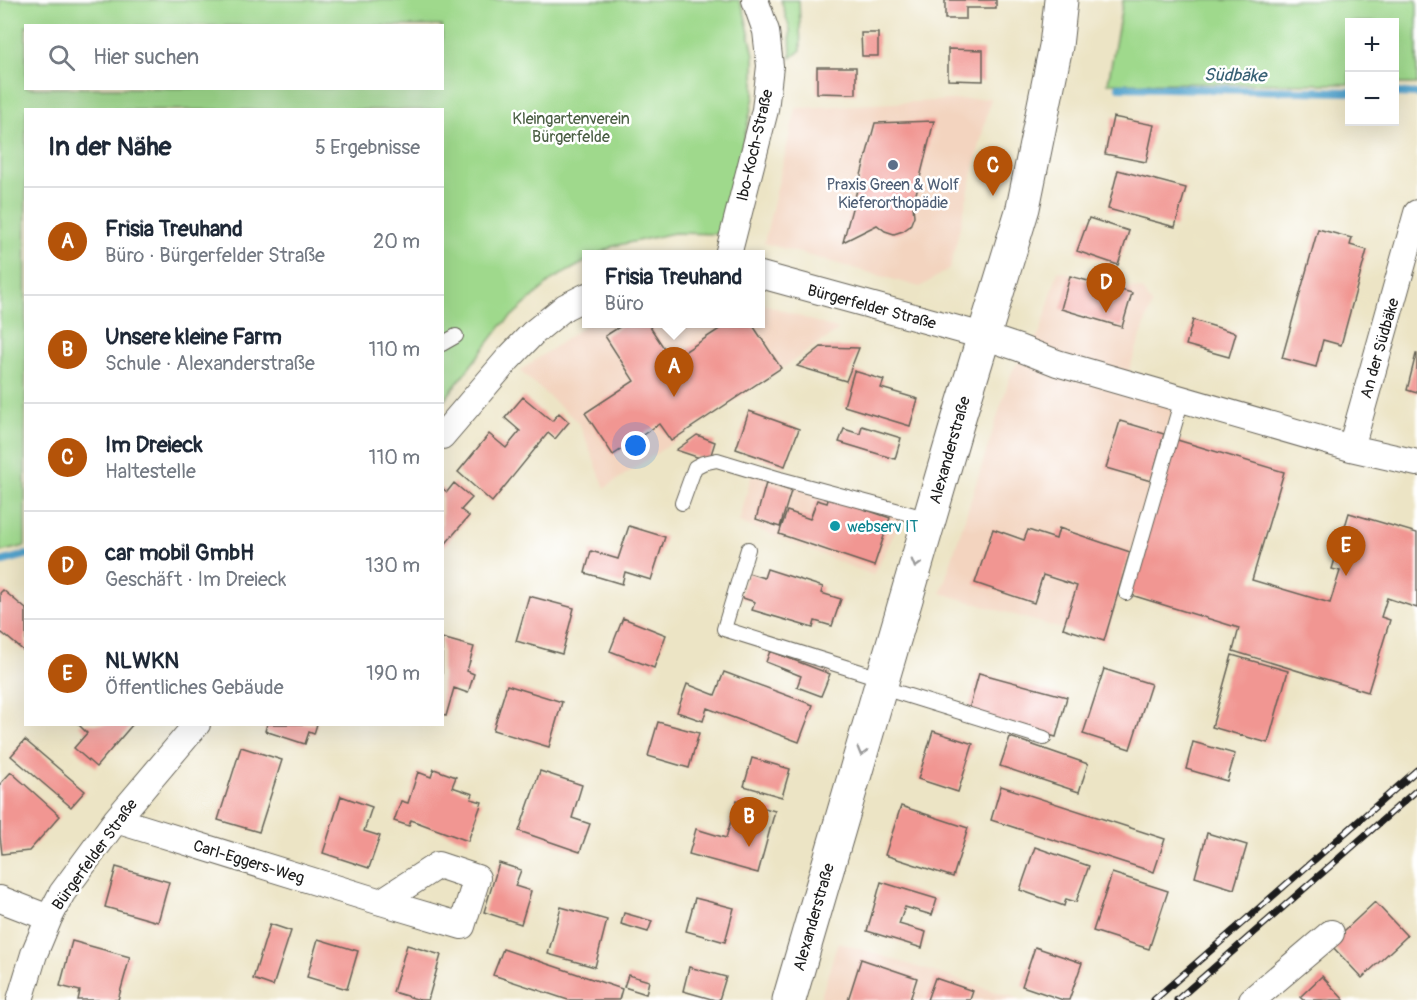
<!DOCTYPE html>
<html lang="de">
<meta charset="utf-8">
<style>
:root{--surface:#fff;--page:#f6f6f7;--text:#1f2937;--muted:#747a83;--line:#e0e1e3;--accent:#b45309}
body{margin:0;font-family:Pangolin,sans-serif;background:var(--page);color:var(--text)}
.controls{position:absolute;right:18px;top:18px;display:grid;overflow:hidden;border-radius:0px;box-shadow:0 6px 24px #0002}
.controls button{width:54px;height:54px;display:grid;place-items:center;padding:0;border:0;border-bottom:2px solid var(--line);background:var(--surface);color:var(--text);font:30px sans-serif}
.you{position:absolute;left:636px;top:446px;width:21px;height:21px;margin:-15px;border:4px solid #fff;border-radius:50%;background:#1a73e8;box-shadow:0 0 0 9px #1a73e833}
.badge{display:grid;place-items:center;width:39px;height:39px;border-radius:50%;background:var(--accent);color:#fff;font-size:20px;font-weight:700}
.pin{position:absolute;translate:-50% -50px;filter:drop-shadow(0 2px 3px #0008)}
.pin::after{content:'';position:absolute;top:32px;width:21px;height:18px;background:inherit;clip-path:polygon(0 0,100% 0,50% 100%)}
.popup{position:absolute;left:582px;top:250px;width:183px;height:78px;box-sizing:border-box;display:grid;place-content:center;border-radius:0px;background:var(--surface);filter:drop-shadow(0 2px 4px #0005);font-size:20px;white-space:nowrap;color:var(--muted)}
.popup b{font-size:22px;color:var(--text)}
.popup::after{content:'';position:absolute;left:50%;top:100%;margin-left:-12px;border:12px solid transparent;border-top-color:var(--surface)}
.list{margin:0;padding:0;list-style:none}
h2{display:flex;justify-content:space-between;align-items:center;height:78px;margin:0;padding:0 24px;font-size:26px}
h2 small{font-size:20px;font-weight:400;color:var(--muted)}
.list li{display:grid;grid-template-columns:39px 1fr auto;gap:18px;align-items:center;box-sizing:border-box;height:108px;padding:0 24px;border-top:2px solid var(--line)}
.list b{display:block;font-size:22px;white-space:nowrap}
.list p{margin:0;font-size:20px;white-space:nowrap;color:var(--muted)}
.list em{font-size:20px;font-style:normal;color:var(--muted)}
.icon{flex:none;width:33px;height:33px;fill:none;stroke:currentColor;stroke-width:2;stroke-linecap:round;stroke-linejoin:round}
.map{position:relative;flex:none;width:1417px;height:1000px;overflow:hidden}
.search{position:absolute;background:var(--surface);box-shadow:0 6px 24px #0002;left:24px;top:24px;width:420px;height:66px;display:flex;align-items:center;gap:15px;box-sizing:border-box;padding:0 21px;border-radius:0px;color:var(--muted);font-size:22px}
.panel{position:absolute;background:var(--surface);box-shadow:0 6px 24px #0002;left:24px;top:108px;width:420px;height:618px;border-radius:0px}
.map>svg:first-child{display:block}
.built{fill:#f3d4bf}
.green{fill:#9fd98c;stroke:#5e7a54;stroke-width:1.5;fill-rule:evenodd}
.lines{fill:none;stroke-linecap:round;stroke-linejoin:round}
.stream{stroke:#52a3cc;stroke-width:8}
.building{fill:#f19692}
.lane-casing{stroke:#656257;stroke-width:16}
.street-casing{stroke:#656257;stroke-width:28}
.secondary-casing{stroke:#656257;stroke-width:35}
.lane{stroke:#fff;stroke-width:14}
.street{stroke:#fff;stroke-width:26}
.secondary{stroke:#fff;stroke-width:33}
.rail-casing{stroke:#1c1c1c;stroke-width:7}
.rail{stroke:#fff;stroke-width:4.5;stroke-dasharray:14;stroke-linecap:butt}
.oneway{stroke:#999}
.service-dot{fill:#5c6f8a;stroke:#fff;stroke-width:2}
.culture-dot{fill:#0f9aa8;stroke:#fff;stroke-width:2}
.labels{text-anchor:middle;stroke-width:5;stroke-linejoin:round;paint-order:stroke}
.park-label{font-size:16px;fill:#4a5e43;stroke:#fff}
.street-label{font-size:16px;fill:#1c1c1c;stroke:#fff}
.service-label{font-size:16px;fill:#4e5e75;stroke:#fff}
.culture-label{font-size:16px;fill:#0d838f;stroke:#fff;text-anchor:start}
.water-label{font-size:18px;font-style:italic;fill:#376074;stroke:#fff}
</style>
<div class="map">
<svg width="1417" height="1000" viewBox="0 0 1417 1000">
<rect width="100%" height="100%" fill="#fff"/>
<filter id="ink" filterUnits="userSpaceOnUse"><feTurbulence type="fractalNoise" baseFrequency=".0167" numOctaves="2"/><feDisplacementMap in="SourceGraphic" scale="12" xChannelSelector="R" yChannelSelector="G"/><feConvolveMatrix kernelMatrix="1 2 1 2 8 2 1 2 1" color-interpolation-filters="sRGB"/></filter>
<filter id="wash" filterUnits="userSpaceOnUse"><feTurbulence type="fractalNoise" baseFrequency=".008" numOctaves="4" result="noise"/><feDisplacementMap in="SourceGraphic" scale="24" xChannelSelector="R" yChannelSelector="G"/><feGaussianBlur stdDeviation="1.35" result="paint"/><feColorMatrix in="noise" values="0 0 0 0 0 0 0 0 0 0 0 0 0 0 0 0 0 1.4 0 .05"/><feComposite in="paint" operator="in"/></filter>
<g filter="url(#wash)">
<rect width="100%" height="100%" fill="#ece4c5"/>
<path class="built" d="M991 98 950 268 920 287 764 243 796 108Z
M1058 271 1142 290 1152 304 1125 382 1176 397 1105 642 941 593 1012 371 1040 333Z
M761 303 839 330 605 488 579 423 520 371 587 324H761Z
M754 466 904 515 873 575 739 522Z
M838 942 1022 1000H820Z"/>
<path class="green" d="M0 0H739L744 11 754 55V97L721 234 674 233 614 246 598 254 587 255V261L553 279 501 326 443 402 442 110H26L25 546 0 552ZM26 26H442V88H26Z
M781 0H799L801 50 791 58 790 30Z
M1123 0H1417V84H1395L1394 22H1350L1349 84 1108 83Z"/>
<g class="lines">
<path class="stream" d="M1119 87 1350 92
M1394 93 1417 94
M0 562 26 555"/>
</g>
<g id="blocks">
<path class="building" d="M945 0H996V8H966V19H945Z
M861 33H878V56H862Z
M948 49 983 50V81L948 80Z
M817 67H856V94L817 93Z
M1113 117 1154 125 1146 162 1105 154Z
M934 121 913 206 914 216 910 226 903 231 894 234 885 231 877 225 843 242 875 123Z
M1118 170 1186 188 1175 227 1108 209Z
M1089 218 1129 231 1118 265 1077 251Z
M1318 229 1352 238 1350 245 1367 250 1341 345 1323 340 1316 367 1282 358Z
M1070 276 1132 293 1122 327 1061 309Z
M1193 320 1236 333 1229 357 1186 345Z
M624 324H648L672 360 727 324H752L781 368 671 441 659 424 613 455 585 413 634 381 605 336Z
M821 347 859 348 846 381 797 366Z
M1416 354H1417V393L1407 390Z
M854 371 884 380 881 388 918 399 910 426 844 406Z
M523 397 552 421 559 413 569 422 555 439 548 433 492 502 458 472 489 434 506 448 520 431 505 418Z
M749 411 799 429 785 466 736 449Z
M1120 421 1164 434 1151 481 1106 468Z
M862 426 901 438 895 459 839 442 844 429 860 434Z
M697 435 715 442 709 461 676 450Z
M1174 439 1284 472 1252 580 1330 603 1340 571 1332 569 1349 513 1417 533V608L1387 598 1381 617 1390 620 1368 692 1233 651 1239 628 1128 594Z
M454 483 472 498 461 510 469 516 442 548V488L447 492Z
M766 483 791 491 780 527 756 519Z
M829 497 890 518 874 566 779 534 787 511 810 519 817 500 827 503Z
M629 526 665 537 651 580 625 572 622 584 585 573 591 551 618 559Z
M1059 528 1130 552 1104 641 1063 628 1077 586 1043 575 1034 603 975 583 993 529 1024 540 1028 530 1056 539Z
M767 569 823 587 821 593 841 599 832 626 815 621 813 628 752 610 755 602 740 597 748 573 764 578Z
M3 590 26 609V650L24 651 2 633 0 635V593Z
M529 596 574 608 562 654 516 641Z
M623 618 666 635 654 668 610 651Z
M442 638 474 647 467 671 474 674 468 693 454 688 446 716 442 715Z
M770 651 830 674 821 696 797 687 801 676 766 662Z
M1232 655 1288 671 1268 743 1212 727Z
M1104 669 1151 684 1130 749 1083 734Z
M724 672 813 705 799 742 707 708 703 721 677 712 687 684 715 695Z
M979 673 1067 697 1056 737 968 713Z
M507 685 562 702 549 747 493 730Z
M658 722 699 733 689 768 648 756Z
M78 724H133L96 767 74 748 87 733Z
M267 724H317L314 734 309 732 305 744 265 731Z
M933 731 973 744 958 792 918 779Z
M1010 737 1088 764 1079 792 1000 766Z
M25 740 85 791 71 807 11 756Z
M1193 742 1235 754 1227 781 1186 769Z
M241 747 282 760 259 832 218 820Z
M752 758 790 769 782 797 744 786Z
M434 769 456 777 452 787 473 794 471 799 482 802 468 841 411 820 409 826 394 821 401 801 408 803 418 772 431 777Z
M540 771 582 785 572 818 590 824 580 852 519 831Z
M11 772 60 816 29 851 2 854 0 836V784Z
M1001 786 1165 839 1154 872 991 820Z
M341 796 372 807 364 831 380 836 369 868 323 853Z
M737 800 775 811 758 873 689 854 696 829 726 838Z
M901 806 968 828 953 877 885 855Z
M1207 833 1247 845 1234 889 1195 877Z
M1035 847 1089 866 1076 902 1066 899 1064 906 1020 890Z
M499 863 521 870 515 886 531 891 521 924 484 912Z
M116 867 169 882 158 922 105 907Z
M1112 873 1168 891 1149 949 1093 931Z
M881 882 937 899 932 915 905 907 899 924 926 932 922 948 867 931Z
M695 898 734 908 725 942 686 931Z
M1375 902 1407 936 1362 978 1330 944Z
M561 907 607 920 595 967 548 954Z
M624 913 652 921 648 932 621 924Z
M270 924 291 931 273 986 253 979Z
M318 939 358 951 347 989 307 977Z
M72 941 130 957 118 1000H78L80 991 60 986Z
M407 945 441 955 428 1000H420L393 992Z
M1035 947 1082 963 1069 1000H1063L1022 986Z
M503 949 622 989 619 1000H568L493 975Z
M861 959 917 978 910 1000H848Z
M689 967 726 977 719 1000H715L683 991Z
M628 975 649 981 646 994 624 987Z
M1322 976 1344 1000H1303L1300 997Z
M935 978 973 991 970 1000H927Z"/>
</g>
</g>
<g filter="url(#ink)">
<use href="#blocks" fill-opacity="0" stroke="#656257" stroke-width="1.5"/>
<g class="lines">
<defs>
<path id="lane" d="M442 344 456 336
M682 503 695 467 703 463 717 460 780 479 929 519
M748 549 724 629 883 679
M1126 593 1182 399
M880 687 1044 738"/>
<path id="street" d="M728 255 765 110 770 66 766 31 755 0
M761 275 983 336 1019 348 1057 363 1351 448 1417 463
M442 436 508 359 533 333 565 307 587 296
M1351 448 1417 213
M116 820 381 902 462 926 477 878 438 865 381 902
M0 899 49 918
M20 1000 34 954 49 918 62 893 116 820 197 724
M1252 1000 1331 933"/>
<path id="secondary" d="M789 1000 960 414 1023 208 1056 46 1061 0"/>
</defs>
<use href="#lane" class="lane-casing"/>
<use href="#street" class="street-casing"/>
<use href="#secondary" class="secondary-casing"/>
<use href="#lane" class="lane"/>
<use href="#street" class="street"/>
<use href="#secondary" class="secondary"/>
<defs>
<path id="rail" d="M1154 1000 1417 770
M1177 1000 1417 790"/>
</defs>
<use href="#rail" class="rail-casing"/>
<use href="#rail" class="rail"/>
</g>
<defs><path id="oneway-chevron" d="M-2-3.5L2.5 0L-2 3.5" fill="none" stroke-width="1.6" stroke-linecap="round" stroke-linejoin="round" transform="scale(1.5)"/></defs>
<g class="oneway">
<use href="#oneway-chevron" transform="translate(916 564) rotate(106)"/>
<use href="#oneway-chevron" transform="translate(862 752) rotate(106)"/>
</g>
</g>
<circle class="service-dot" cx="893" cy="165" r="6"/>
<circle class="culture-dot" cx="835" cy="526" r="6"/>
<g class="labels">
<g class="park-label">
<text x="571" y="124">Kleingartenverein<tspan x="571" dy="18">Bürgerfelde</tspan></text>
</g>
<g class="street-label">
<text transform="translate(754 145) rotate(-77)" y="6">Ibo-Koch-Straße</text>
<text transform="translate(872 306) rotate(15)" y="6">Bürgerfelder Straße</text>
<text transform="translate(1379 348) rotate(-74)" y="6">An der Südbäke</text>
<text transform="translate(949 450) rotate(-74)" y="6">Alexanderstraße</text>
<text transform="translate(94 854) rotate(-54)" y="6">Bürgerfelder Straße</text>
<text transform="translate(249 861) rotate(17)" y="6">Carl-Eggers-Weg</text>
<text transform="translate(813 917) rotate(-74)" y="6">Alexanderstraße</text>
</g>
<g class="service-label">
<text x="893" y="190">Praxis Green &amp; Wolf<tspan x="893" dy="18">Kieferorthopädie</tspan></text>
</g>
<g class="culture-label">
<text x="847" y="532">webserv IT</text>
</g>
<g class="water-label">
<text transform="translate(1235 75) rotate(1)" y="6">Südbäke</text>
</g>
</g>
</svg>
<div class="controls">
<button>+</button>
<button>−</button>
</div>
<div class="you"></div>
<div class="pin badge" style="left:674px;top:397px">A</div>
<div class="popup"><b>Frisia Treuhand</b>Büro</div>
<div class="pin badge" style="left:749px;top:847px">B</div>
<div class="pin badge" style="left:993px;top:196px">C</div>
<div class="pin badge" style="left:1106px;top:313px">D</div>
<div class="pin badge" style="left:1346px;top:576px">E</div>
<div class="search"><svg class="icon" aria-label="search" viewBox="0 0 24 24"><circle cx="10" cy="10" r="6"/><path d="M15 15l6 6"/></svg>Hier suchen</div>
<section class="panel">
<h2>In der Nähe<small>5 Ergebnisse</small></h2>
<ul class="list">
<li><span class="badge">A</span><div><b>Frisia Treuhand</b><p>Büro · Bürgerfelder Straße</p></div><em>20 m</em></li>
<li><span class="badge">B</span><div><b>Unsere kleine Farm</b><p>Schule · Alexanderstraße</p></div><em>110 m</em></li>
<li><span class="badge">C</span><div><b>Im Dreieck</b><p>Haltestelle</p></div><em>110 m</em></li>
<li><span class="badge">D</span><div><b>car mobil GmbH</b><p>Geschäft · Im Dreieck</p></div><em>130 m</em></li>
<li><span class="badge">E</span><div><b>NLWKN</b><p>Öffentliches Gebäude</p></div><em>190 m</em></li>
</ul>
</section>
</div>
